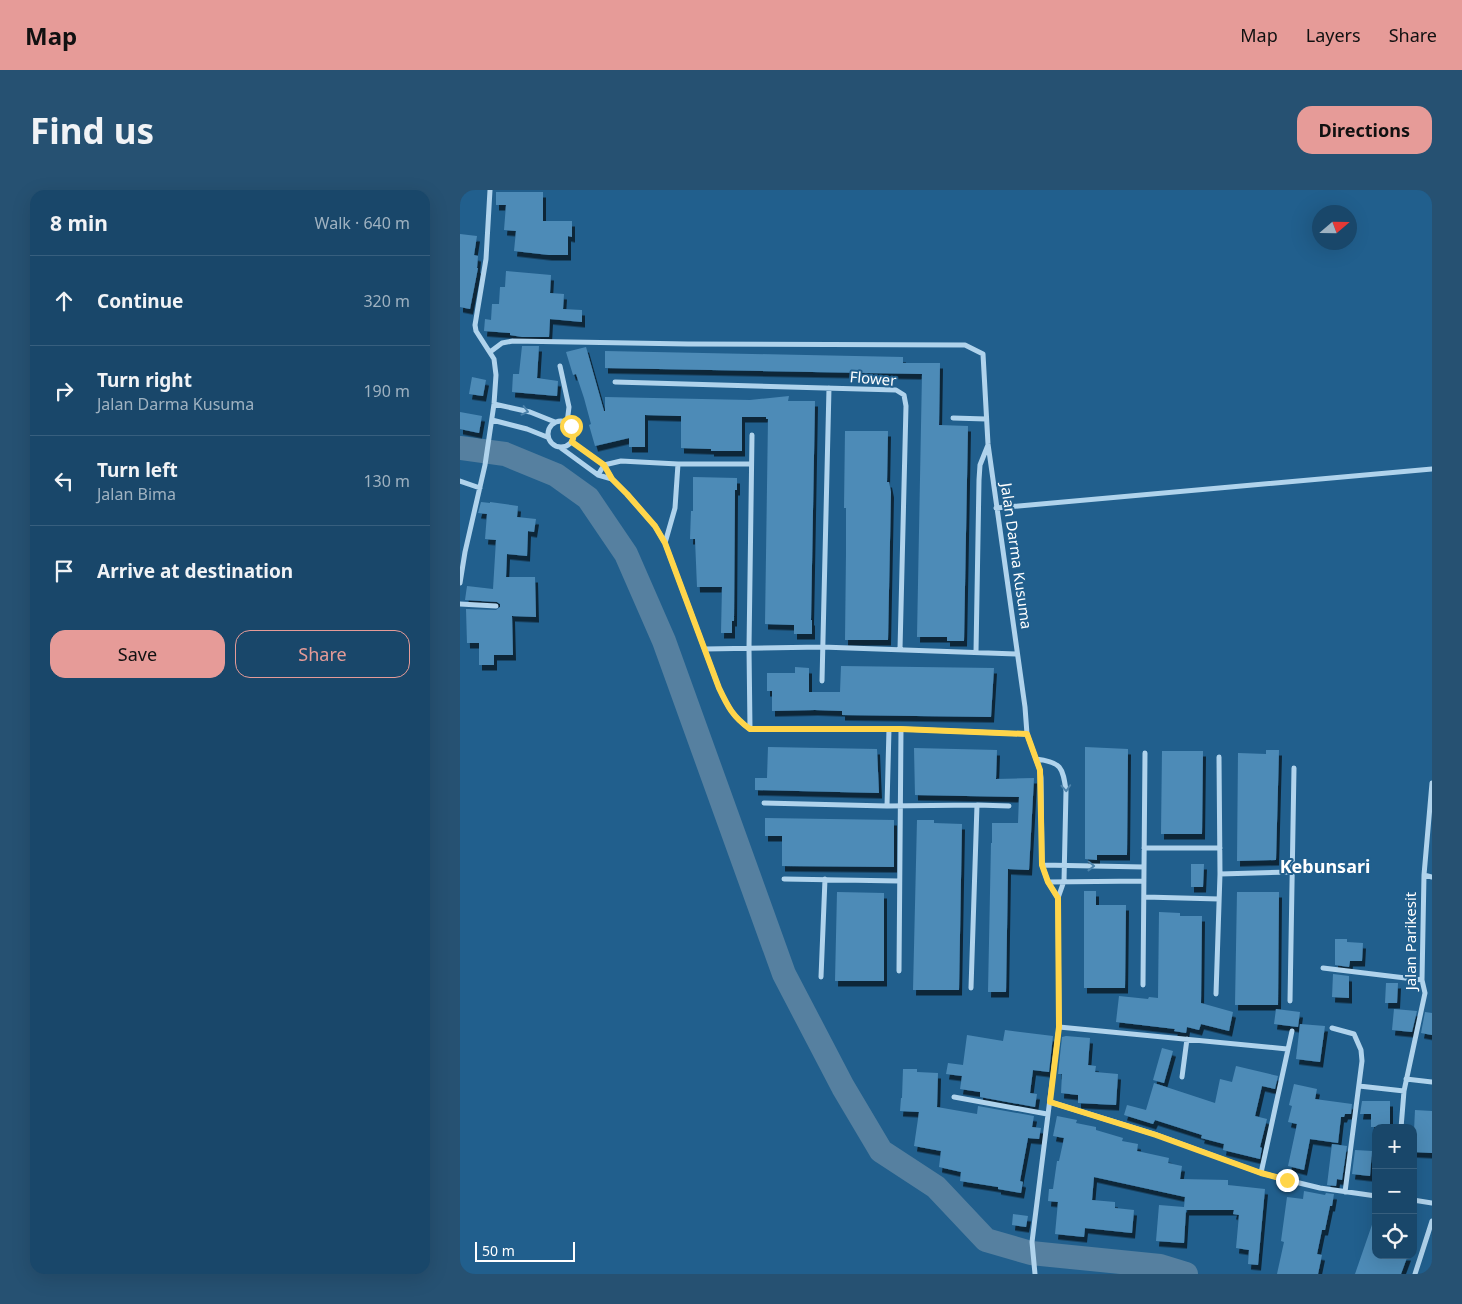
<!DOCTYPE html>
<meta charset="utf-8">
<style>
:root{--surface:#19476a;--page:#265172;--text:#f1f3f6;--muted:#9fb2c1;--line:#375f7e;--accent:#e69b98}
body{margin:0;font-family:"Noto Sans",sans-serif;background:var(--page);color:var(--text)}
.controls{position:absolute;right:15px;bottom:15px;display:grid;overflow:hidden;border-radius:10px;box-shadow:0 5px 20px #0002}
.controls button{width:45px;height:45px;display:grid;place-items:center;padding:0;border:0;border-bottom:1px solid var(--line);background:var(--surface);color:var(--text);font:25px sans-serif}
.compass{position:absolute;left:852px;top:15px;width:45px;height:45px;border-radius:50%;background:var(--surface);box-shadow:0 5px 20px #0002;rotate:70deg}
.scale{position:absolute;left:15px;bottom:12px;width:100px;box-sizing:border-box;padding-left:5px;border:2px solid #fff;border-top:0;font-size:14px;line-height:18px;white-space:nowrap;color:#fff;-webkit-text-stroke:4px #215f8d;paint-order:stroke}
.stop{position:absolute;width:15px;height:15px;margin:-11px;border:4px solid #ffd54a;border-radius:50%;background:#fff}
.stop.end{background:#ffd54a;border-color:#fff;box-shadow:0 1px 5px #0008}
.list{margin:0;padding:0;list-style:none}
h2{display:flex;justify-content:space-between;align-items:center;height:65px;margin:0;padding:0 20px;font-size:21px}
h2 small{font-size:16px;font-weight:400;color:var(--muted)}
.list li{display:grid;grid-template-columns:32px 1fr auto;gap:15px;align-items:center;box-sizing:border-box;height:90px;padding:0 20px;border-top:1px solid var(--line)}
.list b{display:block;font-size:19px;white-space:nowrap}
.list p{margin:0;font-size:16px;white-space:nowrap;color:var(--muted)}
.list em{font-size:16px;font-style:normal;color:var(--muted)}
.actions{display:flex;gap:10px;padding:15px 20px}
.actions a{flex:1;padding:11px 0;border:1px solid var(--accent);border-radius:15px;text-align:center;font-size:18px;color:var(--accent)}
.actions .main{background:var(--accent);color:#111}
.icon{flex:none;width:28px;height:28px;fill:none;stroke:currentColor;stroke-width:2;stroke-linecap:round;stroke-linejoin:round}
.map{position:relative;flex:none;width:972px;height:1084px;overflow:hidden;border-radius:15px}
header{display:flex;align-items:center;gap:30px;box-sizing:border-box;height:70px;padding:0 25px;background:var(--accent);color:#111}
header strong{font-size:24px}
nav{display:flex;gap:28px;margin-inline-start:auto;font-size:18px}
.intro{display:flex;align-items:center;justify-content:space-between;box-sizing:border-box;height:120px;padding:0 30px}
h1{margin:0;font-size:35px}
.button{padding:12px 22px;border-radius:15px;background:var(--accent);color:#111;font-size:18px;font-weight:700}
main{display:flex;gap:30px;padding:0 30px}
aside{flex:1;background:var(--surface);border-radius:15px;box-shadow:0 5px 20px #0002}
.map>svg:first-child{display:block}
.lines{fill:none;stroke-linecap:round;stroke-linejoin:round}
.river{stroke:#5680a0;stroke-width:24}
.building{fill:#4e8bb7;filter:url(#shadow)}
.minor{stroke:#b0d3ec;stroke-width:5}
.oneway{stroke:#4c82aa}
.route{stroke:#ffd54a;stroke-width:6}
.labels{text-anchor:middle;stroke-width:4;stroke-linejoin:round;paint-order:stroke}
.street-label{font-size:15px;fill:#fff;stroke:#215f8d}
.quarter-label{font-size:18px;font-weight:bold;fill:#fff;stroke:#215f8d}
</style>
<header>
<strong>Map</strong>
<nav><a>Map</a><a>Layers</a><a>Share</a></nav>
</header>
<div class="intro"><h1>Find us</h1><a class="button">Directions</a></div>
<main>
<aside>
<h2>8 min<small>Walk · 640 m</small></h2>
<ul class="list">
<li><svg class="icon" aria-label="ahead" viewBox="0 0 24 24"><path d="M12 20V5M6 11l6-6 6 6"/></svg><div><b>Continue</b></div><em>320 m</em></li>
<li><svg class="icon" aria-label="right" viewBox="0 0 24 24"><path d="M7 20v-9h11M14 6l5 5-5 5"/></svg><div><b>Turn right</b><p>Jalan Darma Kusuma</p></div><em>190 m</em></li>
<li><svg class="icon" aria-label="left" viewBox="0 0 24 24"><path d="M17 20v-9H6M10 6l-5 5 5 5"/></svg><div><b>Turn left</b><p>Jalan Bima</p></div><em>130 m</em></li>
<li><svg class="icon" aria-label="arrive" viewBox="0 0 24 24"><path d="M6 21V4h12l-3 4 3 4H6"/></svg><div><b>Arrive at destination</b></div></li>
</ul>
<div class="actions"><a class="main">Save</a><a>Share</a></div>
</aside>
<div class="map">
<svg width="972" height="1084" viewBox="0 0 972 1084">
<defs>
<filter id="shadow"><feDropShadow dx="3" dy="5.5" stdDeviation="0" flood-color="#0009"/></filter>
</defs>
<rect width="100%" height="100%" fill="#215f8d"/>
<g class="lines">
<path class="river" d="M0 258 45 264 96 285 128 308 166 364 204 451 324 784 383 897 421 961 476 997 526 1050 571 1063 700 1076 726 1084"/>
</g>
<path class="building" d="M36 2H83V31H112V47L108 46V65H89L54 61 56 41 44 40 46 15H36Z
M0 44 17 46 14 65 18 66 17 78H18L10 119 0 117Z
M46 81 91 85 90 103 104 104 103 119 122 120V132L90 129 89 147H62L50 145V143L24 141 25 129 31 130 32 114H39L40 97H45Z
M62 156H79L77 188 98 191 97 206 52 202 53 184H59Z
M126 157 144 221H145V207L290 210 329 206 328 211H355L351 430H352V444H334V435L305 434 308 229H306V227H282V261H251V259L221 258V226H219L185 225V257H169V248L135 256 129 235 131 234 124 208 116 184 113 185 106 162Z
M145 161 443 167V173H480L479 235 508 236 504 451H487V447H457L462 184 145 178Z
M12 187 26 190 23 206 9 204Z
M0 222 22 226 19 243 0 239Z
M385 241H428L427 292H429L431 302 428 450H385L386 364V318H384Z
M233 287 277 288V300H275L274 431H272V443H261L262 397H237L235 349H230L231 321H233Z
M21 312 30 313V312L58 316 57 327 76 329 74 342 68 341 67 366 47 364 46 387H75L76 427 52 426 53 465H34V475H19V453H7L6 419 36 420 40 417V414L37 412 5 410 7 396 33 399 36 350 25 349 27 324 18 323Z
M381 476 534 478 531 527 382 525V521L355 520 312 521V501H307V483H335V477L349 478V502H380Z
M308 557 417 559 419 603 295 600V588H307Z
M625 557 668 559 667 665H637V670L625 669Z
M454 558 537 560 536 589 574 588 569 680 548 679 546 802H528L531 653H532V633H558L559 607 455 605Z
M806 560H819L816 670 777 671 778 563 806 564Z
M702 561H743L742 644H701Z
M305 628 434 630V677L322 676V646H305Z
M457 630H474V633L502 634 499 800H453Z
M731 674H744L743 697H731Z
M624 701H636V715H666L665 798H624Z
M377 702 424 703V791H375Z
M777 702H819L818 815H775Z
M699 722 720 723V726H742L741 813 773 822 769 841 741 834 739 840 727 837 726 843 714 841 715 839 656 832 659 806 688 809 689 807 698 808Z
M875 749H887V752L903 753 902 771H890L889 777 875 775Z
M873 784 889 786V808L872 807Z
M926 793H938L937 813H925Z
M816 819 840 822 838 837 814 834Z
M934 819 957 821 952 842 932 840Z
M965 822 972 823V845L961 843Z
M840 834 865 836 860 872 836 869Z
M545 840 593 846 589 882 573 880 570 903 577 904 575 917 520 907V902L500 899 502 886 486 884 488 873 503 875 507 845 543 851Z
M606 846 630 848 628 875 636 876 635 882 658 884 656 915 618 913V905L601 903 602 884H598L602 847Z
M702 858 713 861 704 893 693 890Z
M776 876 818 886 815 899 802 896 795 926 807 929 800 957 802 958 800 969 763 960 764 954 741 948 742 945 695 930 693 934 664 925 667 915 686 920 694 893 755 913 760 889 772 892Z
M443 879H457V882L478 883 477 917 517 924 518 916 574 926 572 937 581 938 579 949 568 948 560 991 563 992 561 1003 538 999V997L500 991 501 982 479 977 481 961 454 956 459 922 440 921 441 908H442Z
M834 894 857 899 855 909 892 914 891 924H885L884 927H881L878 953 850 949 844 980 828 976 837 934 828 932 832 916 829 915Z
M902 911H930V937H911V924H900Z
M955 920 972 921V963L953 962Z
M597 926 617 930 616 933 636 937V940L663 948 662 951 678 954 677 961 709 968 708 973 722 976 720 989 768 990V995L805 999 798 1075 788 1074 789 1060 776 1058 779 1025 773 1024 774 1020H726L724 1053 696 1051 699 1015 724 1017 725 1007 634 987 632 1010 655 1012V1018L674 1020 672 1043 625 1038 624 1047 595 1044 598 1012 588 1011 589 999H593L597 971H599L604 948 593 946Z
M872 954 887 956 882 990 877 989 876 996 867 995Z
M895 960 912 961 910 986 892 984Z
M844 1001 865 1005 866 1003 874 1004 872 1016H870L865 1040H862L857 1064 862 1065 858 1084H817L824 1052 821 1051 827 1007 843 1009Z
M553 1024 568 1026 566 1037 552 1035Z
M914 1029 916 1030V1065H948L941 1084H895Z"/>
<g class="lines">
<path class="minor" d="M30 162 42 153 53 151 228 154 505 155 523 164 528 254 565 517 567 544 580 580 581 588 582 675 588 692 598 708
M100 176 109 217 107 233
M155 192 436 200 444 205 446 216 440 459
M34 214 70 222 95 232
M493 228 526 229
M32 230 67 239 87 247
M88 244a13 13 0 1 1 26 0a13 13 0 1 1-26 0Z
M112 252 144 275 152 289 167 304 195 336 205 353 259 498C268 517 273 527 290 539H441L567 544
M101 258 138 285 152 289
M138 285 144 275 161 271 218 274H291
M0 291 20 298
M536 318 972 279
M205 353 215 318 218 274
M0 393 5 362 25 275 34 214 36 185 34 169 16 141 15 135 26 69 30 0
M0 414 36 416
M245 459 362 457 556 464
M516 462 519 290 520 275 528 255
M362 491 369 198
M290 539 289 458 292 245
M304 613 427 616 517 615 511 798
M517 615 549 616
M427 616 429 539
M684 658H760
M582 675 684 677
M760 684 832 682
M964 685 972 687
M324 689 439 691
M588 692 684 691
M685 707 759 709
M863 778 962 790
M439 781 441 539
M361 787 365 689
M683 795 685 563
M756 804 760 684 759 567
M830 811 834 578
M599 837 827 859
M872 838 894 844 901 860 902 871 885 1002
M722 887 727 849
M946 889 972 892
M899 896 944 901
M494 907 587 924
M590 912 697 945 801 983 827 990 860 998 916 1006
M941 938 944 901 965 803 962 790 964 685 972 593
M801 983 832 841
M953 1010 972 1013
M575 1084 572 1052 599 837 598 708 604 691 606 601C603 577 601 572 576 569
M955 1084 972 1031"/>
</g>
<defs><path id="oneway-chevron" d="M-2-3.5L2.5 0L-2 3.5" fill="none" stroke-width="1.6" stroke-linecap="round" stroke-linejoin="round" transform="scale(1.25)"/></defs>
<g class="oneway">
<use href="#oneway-chevron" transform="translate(65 221) rotate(14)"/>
<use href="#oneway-chevron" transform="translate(606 598) rotate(86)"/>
<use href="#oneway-chevron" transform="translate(631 676) rotate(1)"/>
</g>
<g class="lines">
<path class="route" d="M111 236 114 244 112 252 144 275 152 289 167 304 195 336 205 353 259 498C268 517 273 527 290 539H441L567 544 580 580 582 675 588 692 598 708 599 837 590 912 696 945 801 983 827 990"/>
</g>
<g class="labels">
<g class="street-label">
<text transform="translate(413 189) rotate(5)" y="5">Flower</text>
<text transform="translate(556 366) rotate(82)" y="5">Jalan Darma Kusuma</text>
<text transform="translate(951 751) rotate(-90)" y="5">Jalan Parikesit</text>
</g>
<g class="quarter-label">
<text x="865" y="683">Kebunsari</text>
</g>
</g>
</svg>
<div class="controls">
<button>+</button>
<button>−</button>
<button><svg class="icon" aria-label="locate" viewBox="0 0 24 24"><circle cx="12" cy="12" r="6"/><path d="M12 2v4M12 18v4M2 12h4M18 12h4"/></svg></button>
</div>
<svg class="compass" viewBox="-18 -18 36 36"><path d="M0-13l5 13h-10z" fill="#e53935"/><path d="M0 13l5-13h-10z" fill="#9fb2c1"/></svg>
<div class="scale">50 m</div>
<div class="stop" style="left:111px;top:236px"></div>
<div class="stop end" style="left:827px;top:990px"></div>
</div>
</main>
